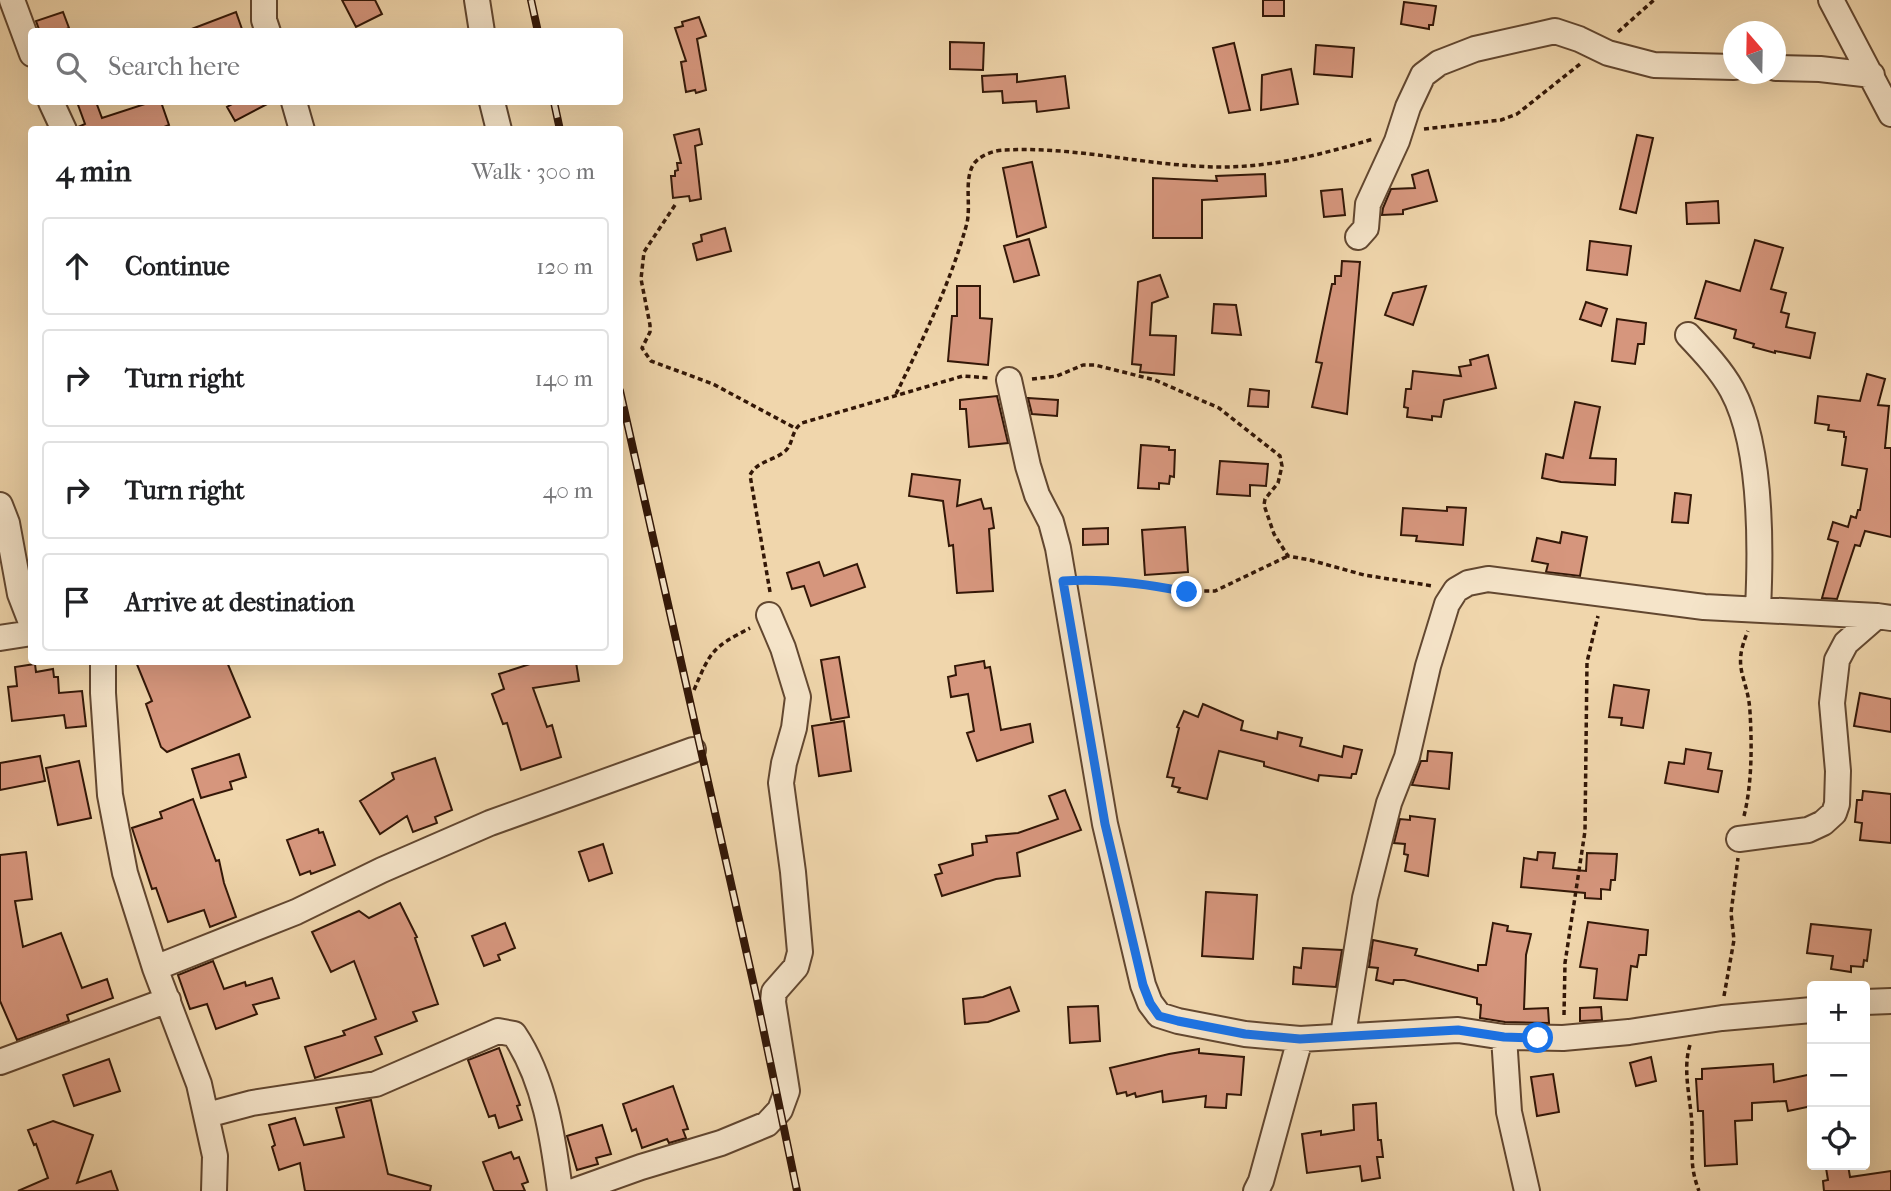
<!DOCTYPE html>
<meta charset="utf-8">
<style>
:root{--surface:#fff;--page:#f2f2f2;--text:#202124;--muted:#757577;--line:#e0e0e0}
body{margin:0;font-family:"IM FELL French Canon",serif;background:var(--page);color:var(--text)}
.controls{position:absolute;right:21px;bottom:21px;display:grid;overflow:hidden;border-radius:7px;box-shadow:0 7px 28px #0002}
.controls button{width:63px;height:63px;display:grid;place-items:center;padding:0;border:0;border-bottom:2px solid var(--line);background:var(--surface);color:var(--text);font:35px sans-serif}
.compass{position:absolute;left:1723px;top:21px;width:63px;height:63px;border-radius:50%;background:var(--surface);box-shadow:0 7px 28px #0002;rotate:340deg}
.stop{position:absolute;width:21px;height:21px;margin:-16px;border:5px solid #1a73e8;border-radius:50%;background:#fff}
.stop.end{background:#1a73e8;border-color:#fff;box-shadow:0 2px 7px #0008}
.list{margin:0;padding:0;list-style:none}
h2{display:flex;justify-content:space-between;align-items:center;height:91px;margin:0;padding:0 28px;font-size:30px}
h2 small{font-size:23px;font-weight:400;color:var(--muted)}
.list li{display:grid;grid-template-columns:46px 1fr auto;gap:21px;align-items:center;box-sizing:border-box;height:98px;margin:0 14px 14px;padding:0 14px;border:2px solid var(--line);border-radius:7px}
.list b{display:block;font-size:26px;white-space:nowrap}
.list em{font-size:23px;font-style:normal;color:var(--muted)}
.icon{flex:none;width:38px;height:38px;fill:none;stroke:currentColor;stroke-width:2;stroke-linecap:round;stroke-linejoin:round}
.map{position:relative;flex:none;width:1891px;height:1191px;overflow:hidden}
.search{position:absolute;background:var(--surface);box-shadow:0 7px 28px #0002;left:28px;top:28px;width:595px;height:77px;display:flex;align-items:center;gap:18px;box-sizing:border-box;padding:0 24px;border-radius:7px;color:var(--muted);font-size:26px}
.panel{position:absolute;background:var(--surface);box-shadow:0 7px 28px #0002;left:28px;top:126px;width:595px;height:539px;border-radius:7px}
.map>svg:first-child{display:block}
.building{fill:#d6967d;stroke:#331707;stroke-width:2}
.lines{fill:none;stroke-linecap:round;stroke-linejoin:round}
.minor-casing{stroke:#624730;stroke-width:28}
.path{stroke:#331707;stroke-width:3.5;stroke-dasharray:5 3.5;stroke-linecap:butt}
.minor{stroke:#f5e4c9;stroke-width:24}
.rail-casing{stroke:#331707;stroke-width:8}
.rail{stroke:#f5e4c9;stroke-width:5;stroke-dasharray:16;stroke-linecap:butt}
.route{stroke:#1a73e8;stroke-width:9}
</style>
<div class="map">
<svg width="1891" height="1191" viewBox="0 0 1891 1191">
<rect width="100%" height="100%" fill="#f0d6ac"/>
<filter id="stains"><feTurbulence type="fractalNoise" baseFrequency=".00286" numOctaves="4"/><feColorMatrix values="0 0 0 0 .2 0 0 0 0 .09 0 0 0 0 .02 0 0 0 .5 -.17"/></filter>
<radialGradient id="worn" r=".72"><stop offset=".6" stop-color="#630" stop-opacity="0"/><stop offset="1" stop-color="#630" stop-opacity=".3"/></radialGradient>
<path class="building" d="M342 0H375L382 14 356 27Z
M1263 0H1284V16H1263Z
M1404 2 1436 6 1433 25H1429V29L1401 24Z
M63 12 69 28 59 32H40L36 21Z
M236 12 243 32H189V30Z
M699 17 706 36 697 39 706 90 696 93 695 90 686 92 681 62 686 61 675 28 683 26 682 22Z
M950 42 984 43 983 70 950 69Z
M1234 43 1250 110 1229 113 1213 48Z
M1316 45 1354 48 1352 77 1314 74Z
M1291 69 1298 104 1261 110 1262 75Z
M1017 74V82L1065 76 1069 108 1037 112 1036 101 1003 103 1002 91 983 92 982 76Z
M77 102H96L102 118 151 102H161L169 125 157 130H79L78 127 85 124Z
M236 102H271L235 121 227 107Z
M699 129 702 144 695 146 701 199 690 201 689 196 673 198 671 176H675V171L678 170 677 163H681L674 135Z
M1637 135 1653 138 1636 213 1620 209Z
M1032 162 1046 227 1017 237 1003 168Z
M1428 170 1437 201 1403 210V214L1382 215 1383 208 1391 189 1415 188 1412 175Z
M1265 174 1266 196 1202 200V238H1153V178L1217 181 1216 176Z
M1342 189 1345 215 1324 217 1321 191Z
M1718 201 1719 223 1687 224 1686 203Z
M725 228 731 251 697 260 693 244 702 241 701 235Z
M1029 239 1039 275 1014 282 1004 246Z
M1755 240 1783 248 1771 289 1786 293 1781 312 1789 314 1786 327 1815 333 1810 358 1775 351V353L1753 347 1754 344 1734 338 1736 330 1695 318 1706 281 1740 291Z
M1590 241 1631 246 1627 275 1587 270Z
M1342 261 1360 262 1347 414 1312 407 1322 363 1316 362 1332 284H1335V276H1341Z
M1160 275 1168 297 1152 303 1150 335 1176 336 1174 375 1140 372 1141 365 1132 364 1138 282Z
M957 286H980V318L992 319 988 365 948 361 952 316H957Z
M1426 286 1413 325 1385 315 1393 293Z
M1586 302 1607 309 1601 326 1580 319Z
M1214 304 1236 305 1241 335 1212 333Z
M1617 319 1646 323 1644 344H1638L1635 364 1612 361Z
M1488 355 1496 388 1444 400 1441 417 1432 416V420L1407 417 1408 408 1404 407 1406 389H1411L1413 371 1461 376 1459 367 1471 365 1470 360Z
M1867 374 1885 379 1878 405 1889 406 1885 448H1891V537L1865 531 1860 546 1855 545 1837 599 1822 598 1838 542 1828 539 1833 522 1848 527 1851 516 1856 518 1858 510H1860L1867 469 1842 465 1846 437H1844V432L1828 430 1829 425 1815 423 1818 396 1860 401Z
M1250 389 1269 391 1268 407 1248 406Z
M997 396 1008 443 969 447 966 409H960V400Z
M1028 398 1058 400 1057 416 1032 414Z
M1575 402 1600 407 1590 458 1616 459 1615 485 1561 482 1542 478 1546 454 1563 458Z
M1141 445 1169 447V450H1175L1174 477 1170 476 1169 484 1159 483V489L1138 488Z
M1220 461 1268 464 1266 486 1250 485V496L1217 494Z
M912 474 960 480 957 506 981 499 984 509 991 508 994 528 989 529 993 591 957 593 953 545 949 546 943 501 909 496Z
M1675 493 1691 495 1688 523 1672 522Z
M1447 507 1466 508 1463 545 1416 541 1417 536 1401 535 1403 508 1447 511Z
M1185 527 1188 572 1145 575 1142 530Z
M1108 528V544L1083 545V529Z
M1562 532 1587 537 1580 576 1546 572 1548 564 1532 561 1537 538 1560 543Z
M819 562 824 576 857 564 865 587 811 606 804 586 792 589 787 573Z
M839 657 849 717 831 720 821 660Z
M984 661 985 668 990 667 1001 730 1030 724 1033 742 977 761 967 733 974 731 968 694 951 697 948 677 956 675 955 666Z
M136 662H227L250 717 167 752 161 747 146 704 152 701Z
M536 662H576L579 681 533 688 547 727 552 725 561 757 521 770 507 723 503 724 492 694 504 689 499 674Z
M35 664 36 672 53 669 54 677H58L59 693 82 691 86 726 66 728 64 715 12 721 8 687 17 686 15 667Z
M1614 685 1649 690 1643 728 1621 725 1622 718 1609 717Z
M1860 693 1891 699V732L1854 726Z
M1203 704 1243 721 1241 730 1277 739 1278 732 1302 738 1300 746 1342 757 1344 746 1362 750 1356 774H1352L1351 778 1319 775 1318 781 1264 766V762L1219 751 1207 799 1178 792 1180 788 1172 786 1174 778 1167 777 1179 728 1177 727 1184 711 1198 717Z
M844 721 851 771 819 776 812 726Z
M1686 749 1711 753 1708 769 1722 771 1718 792 1665 783 1669 762 1684 764Z
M1428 751 1452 753 1449 789 1412 785 1421 761H1427Z
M239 754 246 777 230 782 232 789 201 798 192 769Z
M40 756 45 781 0 790V763Z
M435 758 452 810 435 817 437 823 413 832 407 816 380 834 360 801 394 779 392 773Z
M79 761 91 818 58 825 46 768Z
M1065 790 1081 830 1017 853 1020 876 996 879 942 896 935 875 942 873 939 865 973 855 972 844 987 842 986 836 1018 833 1058 819 1049 796Z
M1863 791 1891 794V843L1860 840 1862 823 1855 822 1857 800H1862Z
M193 799 216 861 219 860 224 883 236 917 210 927 204 910 168 922 156 888 152 889 132 828 162 818 160 812Z
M1410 816 1435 819 1428 876 1405 871 1408 855 1404 854 1405 844 1394 843 1400 819 1410 820Z
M318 829 319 833 323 832 335 865 311 874 310 871 300 875 287 840Z
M603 844 612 873 589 881 579 852Z
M26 852 32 899 15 901 23 947 61 933 82 988 107 979 113 998 67 1015 69 1021 17 1040 0 1001V855Z
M1538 852 1555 853 1553 868 1586 871 1587 853 1617 854 1615 880H1611L1610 890 1601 889V899L1585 898V893L1521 887 1524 858 1537 860Z
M1206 892 1257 895 1253 959 1202 956Z
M400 903 417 937 415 938 438 1004 413 1012 417 1021 375 1037 382 1054 315 1078 305 1047 345 1035 343 1031 376 1019 354 961 331 972 312 932 359 911 369 918Z
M1588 922 1648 930 1646 955H1639L1637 967 1631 966 1627 1000 1594 998 1597 969 1580 967Z
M505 923 515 948 498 955 500 960 484 966 472 936Z
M1493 923 1508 926 1507 931 1531 934 1526 955 1524 1009 1548 1008 1549 1023 1505 1022 1480 1018 1481 1005 1477 1004V998L1404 980H1394L1393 984 1376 980 1378 968 1369 967 1373 940 1417 949 1415 955 1478 971V965H1486Z
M1811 924 1871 930 1867 961 1864 960 1863 967 1851 966V972L1831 969 1833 956 1807 953Z
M1303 948 1342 950 1336 987 1293 984 1294 967 1301 968Z
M213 961 224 989 245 982 246 986 272 978 279 998 253 1005 257 1014 216 1029 207 1004 190 1009 178 975Z
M1010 987 1019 1011 988 1022 965 1024 963 999 983 997Z
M1098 1006 1100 1041 1070 1043 1068 1007Z
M1601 1007 1602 1020 1580 1021V1008Z
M499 1048 520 1105 517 1106 522 1120 499 1128 495 1115 489 1117 468 1060Z
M1199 1049V1053L1244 1057 1241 1095 1227 1094 1226 1108 1205 1107 1206 1096 1163 1102 1162 1091 1136 1097 1135 1093 1127 1096 1126 1092 1117 1094 1110 1068 1169 1054Z
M1651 1057 1656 1081 1636 1086 1630 1063Z
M109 1059 120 1091 74 1106 63 1075Z
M1773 1064 1774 1082 1812 1074V1106L1788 1111 1786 1101 1752 1103V1120L1735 1121 1737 1164 1705 1166 1703 1111H1698L1696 1079H1702V1069Z
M1553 1074 1559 1112 1537 1116 1531 1077Z
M673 1086 688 1129 683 1130 686 1138 669 1143 667 1139 642 1148 636 1129 632 1131 623 1104Z
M371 1100 388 1174 431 1186 430 1191H305L300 1163 279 1170 272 1147 275 1145 269 1125 295 1118 304 1145 344 1137 336 1108Z
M1376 1103 1378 1140H1381L1383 1157H1377L1380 1178 1362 1181 1360 1166 1307 1173 1302 1134 1321 1131V1135L1354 1130 1353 1105Z
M53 1121 93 1135 77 1183 111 1171 118 1191H18L48 1178 36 1144 34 1145 28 1130Z
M602 1125 611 1154 596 1158 598 1164 577 1170 567 1136Z
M511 1152 514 1159 519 1157 528 1182 522 1184 525 1191H494L483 1162Z
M1839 1165H1848L1850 1177 1891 1171V1191H1824L1823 1181 1828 1180 1826 1168Z"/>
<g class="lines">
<defs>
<path id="minor" d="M12 0 32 54
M264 0V20L268 32
M477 0 482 32
M1831 0 1891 114
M1776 68 1820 69 1872 75
M51 102 64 130
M294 102 302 130
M492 102 499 130
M1358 237 1366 228 1368 204 1397 141 1408 107 1423 75 1439 63 1475 49 1555 31 1579 39 1608 53 1654 65 1734 67
M1688 335C1704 352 1721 370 1732 390 1762 445 1761 547 1758 609
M1009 380 1028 466 1037 495 1051 522 1058 548 1105 824 1143 985 1150 1003 1159 1015 1178 1021 1245 1034 1300 1039 1458 1030 1504 1037 1563 1038 1629 1032 1722 1018 1812 1010
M0 505 7 523 20 594 32 625
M0 638 32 633
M103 662V693L110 795 125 873 155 968 199 1084 215 1156 214 1191
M1739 839 1808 830 1823 823 1834 813 1837 804 1838 771 1832 703 1837 660 1846 643 1877 616
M155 968 296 912 382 870 490 823 693 750
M1865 1002 1891 1001
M1343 1035 1365 898 1389 803 1407 757 1428 666 1447 604 1456 590 1468 583 1488 579 1704 607 1877 616 1891 618
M1504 1037 1509 1112 1527 1191
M0 1062 168 1000
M207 1115 252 1103 376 1084 498 1031 514 1034C545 1080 553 1138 560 1191
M574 1191 641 1167 721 1143 767 1124 780 1110 787 1091 773 1002 774 992 796 967 800 952 793 872 781 783 784 763 794 728 798 697 783 648 769 615
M1256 1191 1261 1181 1300 1039"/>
</defs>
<use href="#minor" class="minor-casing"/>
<path class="path" d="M1618 32 1654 0
M1424 129 1501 120 1517 114 1580 64
M675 205 644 252 641 279 650 325V332L642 348 651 361 713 384 795 428
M1032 379 1057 376 1083 365H1095L1155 380 1219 408 1280 456 1282 466 1278 483 1265 499 1264 505 1274 534 1288 556 1310 560 1364 575 1433 586
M896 394C923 339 951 282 967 223 971 205 964 181 973 165 978 156 994 150 1005 150 1077 146 1150 167 1222 167 1273 167 1324 154 1373 139
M1086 579 1163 587 1187 591H1215L1288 556
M770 592 750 475C757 461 773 461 784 452 794 445 790 431 802 423L963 376 989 378
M694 690C711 650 712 648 750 628
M1744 816C1752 784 1752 745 1750 712 1748 676 1731 670 1748 631
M1724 996 1734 940 1731 913 1738 858
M1564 1015 1565 963 1585 831 1587 662 1598 616
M1690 1045C1682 1070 1691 1100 1692 1126 1693 1152 1689 1165 1699 1191"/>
<use href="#minor" class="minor"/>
<defs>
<path id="rail" d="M531 0 538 32
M554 102 560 130
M620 391 757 999 797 1191"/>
</defs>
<use href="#rail" class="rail-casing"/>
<use href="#rail" class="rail"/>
</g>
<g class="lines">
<path class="route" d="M1187 592C1148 584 1102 578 1063 581L1105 824 1143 985 1150 1003 1159 1016 1178 1021 1245 1034 1300 1039 1458 1030 1504 1037 1538 1038"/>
</g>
<rect width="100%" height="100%" filter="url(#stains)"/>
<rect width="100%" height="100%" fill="url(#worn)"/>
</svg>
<div class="controls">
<button>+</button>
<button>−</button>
<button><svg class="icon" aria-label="locate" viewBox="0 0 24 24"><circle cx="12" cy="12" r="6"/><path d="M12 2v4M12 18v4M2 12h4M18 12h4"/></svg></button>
</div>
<svg class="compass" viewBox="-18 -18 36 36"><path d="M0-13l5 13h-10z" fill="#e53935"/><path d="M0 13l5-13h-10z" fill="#757577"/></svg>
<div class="stop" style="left:1538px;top:1038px"></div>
<div class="stop end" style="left:1187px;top:592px"></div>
<div class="search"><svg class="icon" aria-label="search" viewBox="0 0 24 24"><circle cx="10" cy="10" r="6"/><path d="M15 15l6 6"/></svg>Search here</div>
<section class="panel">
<h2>4 min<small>Walk · 300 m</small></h2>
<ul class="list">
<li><svg class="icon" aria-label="ahead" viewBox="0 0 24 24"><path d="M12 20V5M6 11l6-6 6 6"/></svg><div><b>Continue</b></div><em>120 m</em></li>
<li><svg class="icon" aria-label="right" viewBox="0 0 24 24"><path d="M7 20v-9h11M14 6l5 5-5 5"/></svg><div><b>Turn right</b></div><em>140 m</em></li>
<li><svg class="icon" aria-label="right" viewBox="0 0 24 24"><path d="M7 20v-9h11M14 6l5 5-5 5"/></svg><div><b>Turn right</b></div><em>40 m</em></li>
<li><svg class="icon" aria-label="arrive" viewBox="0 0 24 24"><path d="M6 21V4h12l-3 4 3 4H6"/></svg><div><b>Arrive at destination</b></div></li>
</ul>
</section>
</div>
